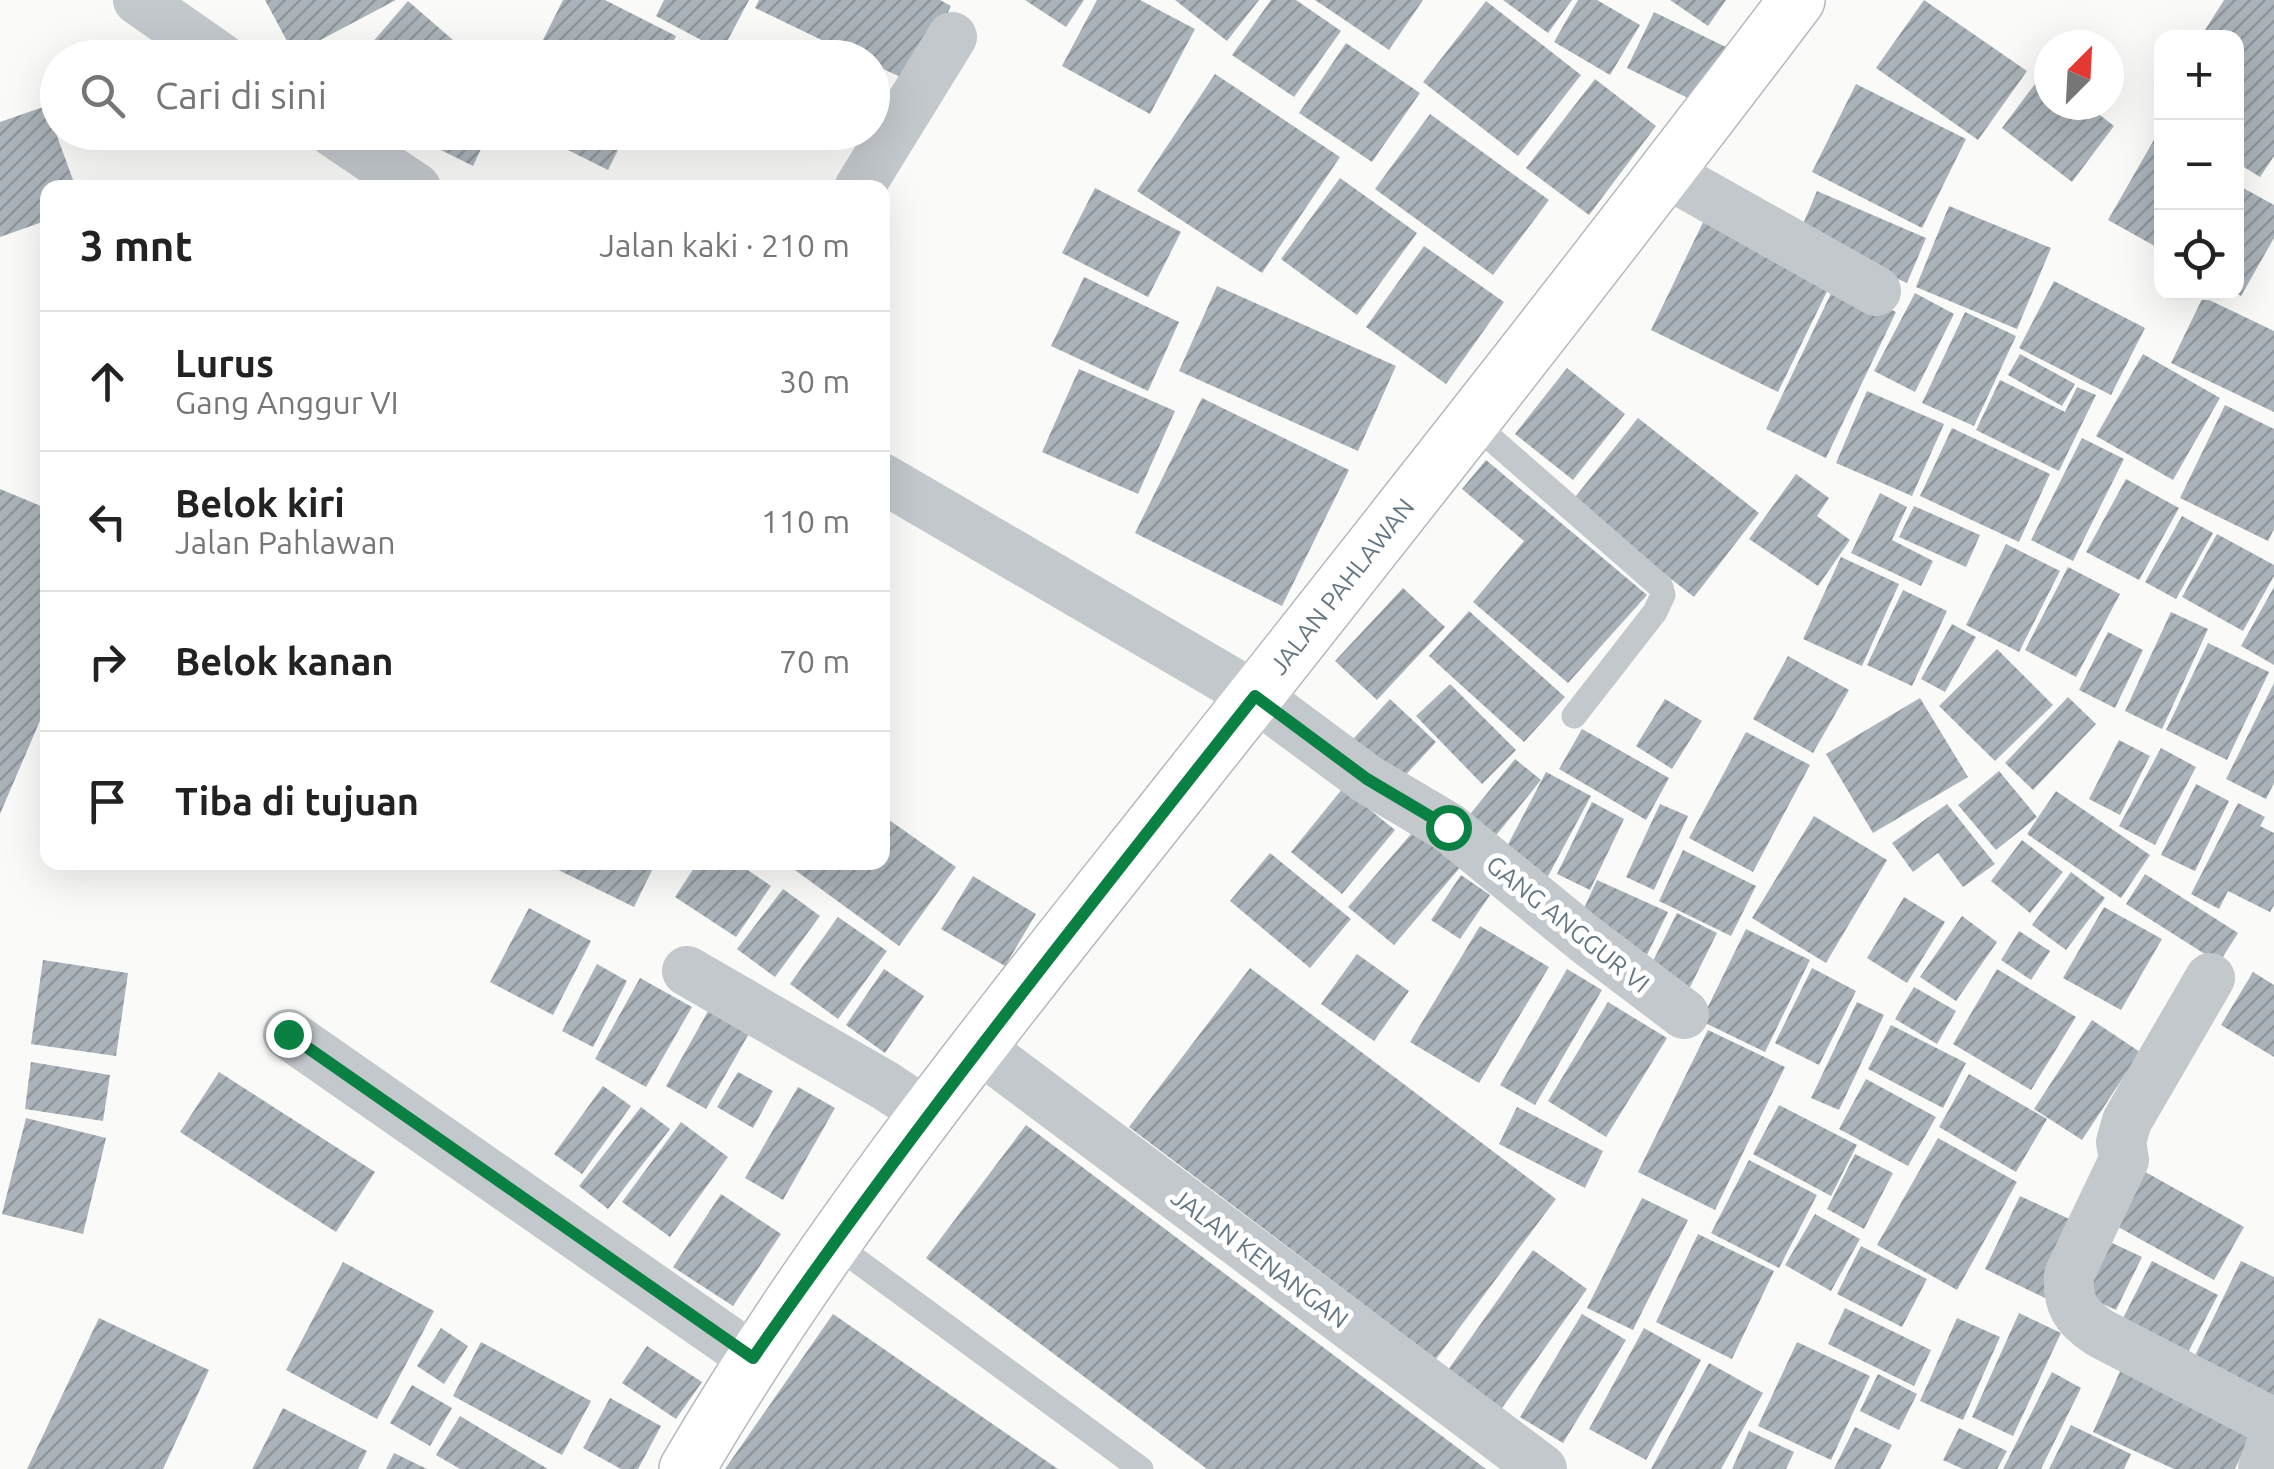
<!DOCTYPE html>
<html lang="id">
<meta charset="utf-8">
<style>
:root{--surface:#fff;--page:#f6f6f6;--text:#222;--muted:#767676;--line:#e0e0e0}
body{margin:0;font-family:Ubuntu,sans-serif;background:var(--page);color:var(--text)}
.controls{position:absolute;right:30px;top:30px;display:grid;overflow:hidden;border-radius:20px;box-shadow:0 10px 40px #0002}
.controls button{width:90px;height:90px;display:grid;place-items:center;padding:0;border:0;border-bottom:2px solid var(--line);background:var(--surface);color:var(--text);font:50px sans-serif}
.compass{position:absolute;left:2034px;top:30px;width:90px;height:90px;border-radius:50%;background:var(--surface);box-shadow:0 10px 40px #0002;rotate:24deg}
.stop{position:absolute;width:30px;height:30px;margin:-22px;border:8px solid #0b8043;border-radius:50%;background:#fff}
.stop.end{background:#0b8043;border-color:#fff;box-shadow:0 2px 10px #0008}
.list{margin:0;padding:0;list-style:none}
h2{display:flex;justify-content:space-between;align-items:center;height:130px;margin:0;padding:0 40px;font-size:42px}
h2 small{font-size:32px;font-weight:400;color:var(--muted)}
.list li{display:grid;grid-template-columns:65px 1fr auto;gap:30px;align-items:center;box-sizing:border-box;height:140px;padding:0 40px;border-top:2px solid var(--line)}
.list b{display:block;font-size:38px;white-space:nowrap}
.list p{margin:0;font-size:32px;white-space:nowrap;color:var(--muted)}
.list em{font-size:32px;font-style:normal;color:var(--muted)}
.icon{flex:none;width:55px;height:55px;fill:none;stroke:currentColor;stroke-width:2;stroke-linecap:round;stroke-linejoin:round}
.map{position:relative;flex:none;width:2274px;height:1469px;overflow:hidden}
.search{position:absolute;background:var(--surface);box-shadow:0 10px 40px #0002;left:40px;top:40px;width:850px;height:110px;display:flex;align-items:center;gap:25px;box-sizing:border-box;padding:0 35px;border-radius:55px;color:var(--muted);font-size:38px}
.panel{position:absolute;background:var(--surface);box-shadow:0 10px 40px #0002;left:40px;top:180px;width:850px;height:690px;border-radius:20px}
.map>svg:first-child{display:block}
.building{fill:url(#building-hatch)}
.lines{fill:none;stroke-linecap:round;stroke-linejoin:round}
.secondary-casing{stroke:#b3babf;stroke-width:58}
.lane{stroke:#c3c8cc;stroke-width:25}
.street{stroke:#c3c8cc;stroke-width:50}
.secondary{stroke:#fff;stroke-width:55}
.route{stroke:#0b8043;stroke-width:12}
.labels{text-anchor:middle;stroke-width:10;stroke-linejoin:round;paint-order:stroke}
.street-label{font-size:25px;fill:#657683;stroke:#fff}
</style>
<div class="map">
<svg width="2274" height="1469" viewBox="0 0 2274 1469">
<defs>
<pattern id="building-hatch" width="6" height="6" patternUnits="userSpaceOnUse" patternTransform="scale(2.5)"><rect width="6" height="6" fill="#aab3b9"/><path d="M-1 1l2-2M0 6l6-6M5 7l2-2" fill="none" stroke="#8e969c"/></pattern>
</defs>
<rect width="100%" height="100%" fill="#fafaf8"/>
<path class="building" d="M265 0H396L294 54Z
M563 0H605L676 36 665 58H534Z
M664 0H749L722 51 656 16Z
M759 0H940L951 6 914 83 872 64V58H859L755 8Z
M1025 0H1084L1066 27Z
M1097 0H1140L1195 29 1150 114 1062 66Z
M1175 0H1259L1227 41Z
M1271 0H1296L1341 31 1294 97 1232 55Z
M1315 0H1423L1389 50Z
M1503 0H1572L1548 33Z
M1578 0H1597L1640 25 1610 75 1554 42Z
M1670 0H1726L1708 26Z
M1924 0 2027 71 1978 140 1876 68Z
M2224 0H2274V156L2260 177 2236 162V38H2200Z
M408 1 461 47 452 58H359Z
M1486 1 1581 75 1518 156 1423 82Z
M1654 12 1732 50 1704 106 1627 68Z
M1346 43 1420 93 1372 162 1299 113Z
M2044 72 2049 76V105H2087L2114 126 2072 182 2002 128Z
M1215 74 1340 157 1262 273 1137 191Z
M1595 79 1656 126 1589 215 1526 168Z
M1856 84 1966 139 1922 228 1812 172Z
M46 106 76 188H48V220L0 237V122Z
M1430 114 1549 200 1493 275 1375 189Z
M439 132H489L473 166 433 146Z
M532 132H627L608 170Z
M2155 138 2162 142V250L2108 220Z
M1340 178 1417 233 1357 315 1281 259Z
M2236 184 2274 205V238L2241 296 2236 293Z
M1095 188 1181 232 1148 297 1062 253Z
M1817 191 1926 238 1907 283 1798 236Z
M1949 206 2051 248 2017 329 1916 287Z
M1709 210 1836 273 1778 392 1651 330Z
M1424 246 1504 302 1446 384 1366 327Z
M1084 277 1179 322 1148 391 1051 346Z
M2054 281 2145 328 2111 395 2019 348Z
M1836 283 1896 312 1826 458 1766 429Z
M1217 286 1396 366 1358 451 1179 371Z
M1915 293 1954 314 1915 392 1874 371Z
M2203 297 2274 331V412L2171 363Z
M1965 312 2016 336 1974 426 1922 403Z
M2020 354 2075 384 2062 406 2008 375Z
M2143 354 2220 398 2173 480 2096 436Z
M1567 368 1625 414 1573 480 1515 434Z
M1079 369 1175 411 1138 494 1042 452Z
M2000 380 2065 412 2077 387 2096 395 2059 471 1976 430Z
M1867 391 1944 424 1912 496 1836 463Z
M1202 398 1349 470 1282 606 1135 533Z
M2225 405 2274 429V529L2268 541 2180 498Z
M1638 418 1759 513 1694 597 1572 501Z
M1952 428 2050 474 2019 542 1920 496Z
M2082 438 2124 459 2073 561 2031 540Z
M1486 460 1647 595 1568 683 1473 602 1524 541 1462 489Z
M1796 474 1829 498 1817 516 1850 540 1818 586 1749 539Z
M2126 479 2179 508 2139 580 2086 552Z
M0 489 48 509V702L0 814Z
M1880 493 1907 507 1892 540 1933 561 1921 586 1851 553Z
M1914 506 1980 535 1966 567 1899 537Z
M2182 516 2213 533 2176 599 2145 582Z
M2217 534 2274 565V576L2243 631 2182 597Z
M2006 544 2060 571 2019 652 1966 625Z
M1841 557 1899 584 1862 666 1803 639Z
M2068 567 2120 594 2076 677 2025 650Z
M2274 587V665L2241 646Z
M1403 588 1445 627 1377 700 1335 661Z
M1903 590 1947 611 1912 686 1867 665Z
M1469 611 1565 697 1524 742 1429 656Z
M2171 612 2208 629 2162 729 2125 711Z
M1952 624 1976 637 1945 692 1921 679Z
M2108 632 2143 650 2115 708 2079 690Z
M2208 643 2269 672 2227 760 2166 730Z
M1997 649 2053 705 1995 761 1939 706Z
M1788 656 1849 690 1813 753 1753 719Z
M2274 683V783L2266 799 2226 779Z
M1450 684 1516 750 1482 784 1416 716Z
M2068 697 2096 724 2033 790 2005 763Z
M1920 698 1968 777 1873 833 1826 754Z
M1390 699 1436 742 1390 792 1344 749Z
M1665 699 1702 721 1672 769 1636 746Z
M1582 729 1669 778 1646 820 1559 769Z
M1746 732 1810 765 1753 872 1689 838Z
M2119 740 2150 756 2120 815 2089 799Z
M2161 748 2196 767 2155 845 2119 826Z
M1515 759 1541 780 1493 839 1467 818Z
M1999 771 2037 817 1996 850 1958 805Z
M1546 772 1591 796 1547 878 1503 854Z
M2196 784 2229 801 2195 871 2161 855Z
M1343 788 1395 830 1342 894 1291 852Z
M2056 791 2150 855 2121 898 2027 834Z
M1592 802 1624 819 1590 890 1557 874Z
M2238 803 2265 817 2260 826 2274 833V905L2270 912 2228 891 2219 909 2191 894Z
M1660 804 1688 816 1654 890 1626 877Z
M1947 804 1995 864 1963 887 1938 853 1913 872 1892 843Z
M882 815 956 867 899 946 784 862H882Z
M1814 816 1887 860 1826 963 1752 918Z
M1418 826 1463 864 1394 945 1348 907Z
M2022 840 2063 872 2030 913 1991 881Z
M1683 850 1756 886 1731 936 1659 901Z
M1270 853 1351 919 1310 968 1230 901Z
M542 862H656L634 907Z
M698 862H736L771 886 736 937 675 897Z
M2071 872 2105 898 2066 950 2032 925Z
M2145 874 2238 933 2219 963 2126 904Z
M1461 875 1490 895 1460 939 1431 920Z
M973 876 1036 914 1005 966 941 929Z
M1597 880 1668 912 1644 961 1575 928Z
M783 889 820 916 775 977 737 949Z
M1904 897 1945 922 1907 983 1867 958Z
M2104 907 2162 939 2121 1010 2063 978Z
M529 908 591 941 553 1015 490 982Z
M1677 913 1717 933 1689 989 1649 969Z
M1962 916 1997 942 1956 1001 1920 977Z
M838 917 887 951 838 1019 790 984Z
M1480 926 1549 967 1479 1083 1410 1042Z
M1746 929 1810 960 1765 1052 1701 1021Z
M2019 931 2050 951 2031 980 2001 960Z
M1357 954 1409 991 1374 1041 1321 1004Z
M43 960 128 973 116 1056 31 1044Z
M597 964 627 981 593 1047 562 1031Z
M1250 968 1556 1199 1436 1359 1129 1127Z
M1812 968 1856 991 1819 1065 1775 1043Z
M884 969 924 996 885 1053 846 1025Z
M1567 969 1602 990 1535 1105 1500 1085Z
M1997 969 2076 1017 2031 1090 1953 1044Z
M2253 972 2274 985V1057L2221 1025Z
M640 978 692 1007 646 1087 595 1059Z
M1914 987 1956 1011 1937 1044 1895 1019Z
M1608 1002 1667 1038 1606 1137 1548 1101Z
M1857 1002 1884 1015 1839 1110 1811 1098Z
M711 1006 751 1030 706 1109 666 1086Z
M2092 1020 2140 1052 2082 1140 2034 1109Z
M1891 1025 1966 1063 1943 1108 1868 1069Z
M1708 1030 1785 1067 1715 1210 1638 1172Z
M31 1062 110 1075 103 1121 25 1109Z
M219 1072 375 1172 336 1232 180 1132Z
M738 1072 773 1091 753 1128 717 1107Z
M1969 1074 2047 1119 2016 1172 1939 1127Z
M1866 1079 1936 1117 1908 1166 1839 1129Z
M603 1086 631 1106 582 1174 554 1154Z
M798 1087 835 1108 783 1200 745 1178Z
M1779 1105 1857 1145 1831 1196 1753 1154Z
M641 1107 670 1129 608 1209 579 1186Z
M1517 1107 1603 1151 1585 1188 1499 1144Z
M26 1118 106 1138 83 1234 2 1214Z
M681 1122 728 1157 670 1237 622 1202Z
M1026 1125 1486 1469H1207L926 1258Z
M1938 1138 2017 1182 1957 1290 1877 1245Z
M1855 1154 1893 1173 1864 1229 1827 1209Z
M1749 1160 1817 1195 1779 1268 1711 1233Z
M2140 1169 2244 1227 2214 1280 2111 1223Z
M721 1194 781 1234 733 1306 673 1267Z
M2020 1196 2080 1224 2045 1298 1985 1269Z
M1642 1198 1688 1220 1633 1330 1587 1308Z
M1815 1214 1860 1239 1831 1291 1785 1265Z
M1698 1234 1774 1271 1732 1359 1656 1322Z
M2108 1241 2142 1257 2116 1310 2083 1295Z
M1861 1246 1927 1279 1902 1327 1837 1294Z
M1533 1250 1587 1289 1502 1408 1448 1370Z
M2152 1261 2218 1295 2184 1360 2119 1326Z
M2241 1261 2274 1277V1408L2190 1366Z
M343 1262 434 1311 377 1419 286 1370Z
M1845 1308 1931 1350 1914 1386 1828 1344Z
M2019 1313 2061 1333 2013 1436 1972 1417Z
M833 1314 1058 1469H725Z
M1582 1314 1626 1340 1563 1443 1520 1417Z
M99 1318 209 1370 163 1469H27Z
M1957 1318 2000 1337 1963 1420 1920 1401Z
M441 1328 468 1346 444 1384 417 1366Z
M1644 1328 1701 1360 1646 1460 1589 1429Z
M481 1342 591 1401 562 1455 453 1396Z
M1797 1342 1870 1376 1831 1460 1758 1426Z
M647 1346 702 1382 676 1419 622 1383Z
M1709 1363 1763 1393 1721 1469H1651Z
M2122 1367 2255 1427 2235 1469H2174L2093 1432Z
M2052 1372 2081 1388 2041 1469H2003Z
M1878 1374 1917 1394 1899 1430 1860 1411Z
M412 1385 452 1408 430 1446 390 1423Z
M610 1398 661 1426 638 1469H621L583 1448Z
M283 1408 367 1451 358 1469H252Z
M460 1416 548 1469H460L436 1455Z
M2071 1425 2131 1454 2124 1469H2049Z
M1855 1427 1892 1445 1880 1469H1834Z
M1959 1428 2007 1451 1997 1469H1963L1943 1460Z
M1749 1431 1794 1452 1786 1469H1732Z
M394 1453 427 1469H386Z"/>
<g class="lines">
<defs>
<g id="secondary">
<path id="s1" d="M687 1469C827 1229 1004 1013 1176 796 1385 532 1594 268 1797 0"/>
</g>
</defs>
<use href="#secondary" class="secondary-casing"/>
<path class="lane" d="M1472 422 1661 587 1663 595 1655 612 1574 716
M833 1243 1141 1469"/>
<path class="street" d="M138 0 221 58
M333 132 416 188
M1666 173 1876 291
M859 188 952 37
M882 478 1255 696 1367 779 1448 827 1585 939 1684 1014
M687 971 886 1086 928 1114
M2210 978 2127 1121 2121 1142 2124 1160 2069 1275C2067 1304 2076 1317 2100 1333L2268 1420 2274 1436 2263 1469
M288 1034 753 1358
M978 1047 1542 1469"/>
<use href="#secondary" class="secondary"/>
</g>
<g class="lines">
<path class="route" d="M288 1034 753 1358C911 1130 1083 914 1255 696L1367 779 1448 827"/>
</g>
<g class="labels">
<g class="street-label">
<text dy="9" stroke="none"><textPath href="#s1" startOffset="1100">JALAN PAHLAWAN</textPath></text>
<text transform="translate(1568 924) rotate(39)" y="9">GANG ANGGUR VI</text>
<text transform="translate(1260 1258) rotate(37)" y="9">JALAN KENANGAN</text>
</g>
</g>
</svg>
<div class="controls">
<button>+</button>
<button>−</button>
<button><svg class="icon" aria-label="locate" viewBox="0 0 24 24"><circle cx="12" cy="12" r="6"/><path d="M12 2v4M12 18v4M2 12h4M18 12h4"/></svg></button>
</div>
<svg class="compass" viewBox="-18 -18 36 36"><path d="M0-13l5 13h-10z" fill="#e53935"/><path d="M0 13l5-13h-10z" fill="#767676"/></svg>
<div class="stop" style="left:1448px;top:827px"></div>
<div class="stop end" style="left:288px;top:1034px"></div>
<div class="search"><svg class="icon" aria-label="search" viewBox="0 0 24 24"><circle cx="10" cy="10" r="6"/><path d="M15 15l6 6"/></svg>Cari di sini</div>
<section class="panel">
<h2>3 mnt<small>Jalan kaki · 210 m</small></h2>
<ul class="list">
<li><svg class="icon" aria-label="ahead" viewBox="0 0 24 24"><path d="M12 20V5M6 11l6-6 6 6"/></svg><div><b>Lurus</b><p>Gang Anggur VI</p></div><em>30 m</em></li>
<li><svg class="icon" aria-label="left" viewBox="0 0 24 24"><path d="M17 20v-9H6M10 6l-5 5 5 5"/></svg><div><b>Belok kiri</b><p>Jalan Pahlawan</p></div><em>110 m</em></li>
<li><svg class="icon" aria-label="right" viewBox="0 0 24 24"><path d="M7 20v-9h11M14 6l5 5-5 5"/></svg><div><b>Belok kanan</b></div><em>70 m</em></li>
<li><svg class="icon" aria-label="arrive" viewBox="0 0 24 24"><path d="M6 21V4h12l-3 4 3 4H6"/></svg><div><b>Tiba di tujuan</b></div></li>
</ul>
</section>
</div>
